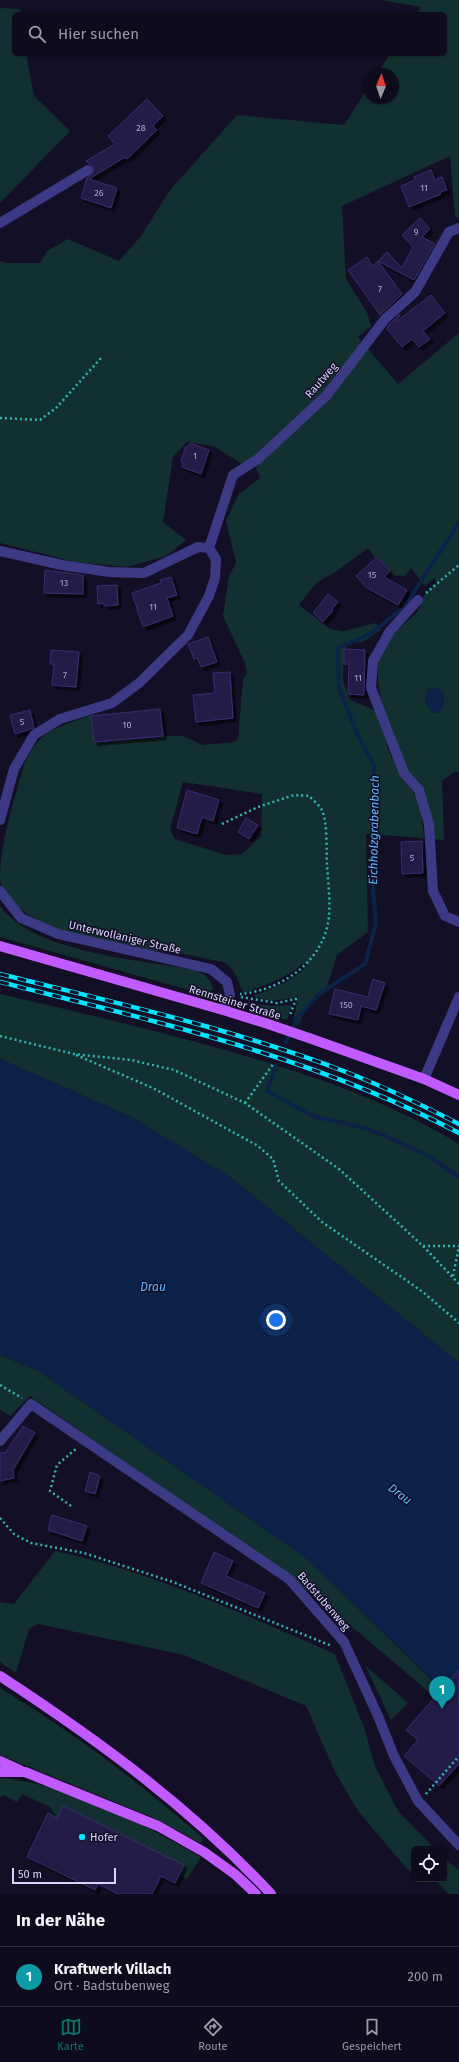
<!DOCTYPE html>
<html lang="de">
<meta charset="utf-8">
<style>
:root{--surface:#0e0b1c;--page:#1c1929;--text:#f1f3f6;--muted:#9b9ba3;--line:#2e2b3b;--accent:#0f766e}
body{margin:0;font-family:"Fira Sans",sans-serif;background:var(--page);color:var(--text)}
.controls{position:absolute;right:12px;bottom:12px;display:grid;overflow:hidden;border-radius:6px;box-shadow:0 1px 3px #0004}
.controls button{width:36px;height:36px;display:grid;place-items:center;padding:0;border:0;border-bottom:1px solid var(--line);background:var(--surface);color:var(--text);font:20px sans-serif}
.compass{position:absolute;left:363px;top:68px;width:36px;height:36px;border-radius:50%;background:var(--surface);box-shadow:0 1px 3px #0004;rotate:2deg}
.scale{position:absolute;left:12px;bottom:10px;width:104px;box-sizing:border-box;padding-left:4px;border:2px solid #d9d4ff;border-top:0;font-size:11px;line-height:14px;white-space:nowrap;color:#d9d4ff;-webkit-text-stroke:3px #130f26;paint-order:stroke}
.you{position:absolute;left:276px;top:1320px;width:14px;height:14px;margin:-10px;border:3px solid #fff;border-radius:50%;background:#1a73e8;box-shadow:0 0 0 6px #1a73e833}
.badge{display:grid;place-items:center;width:26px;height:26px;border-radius:50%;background:var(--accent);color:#fff;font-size:13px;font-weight:700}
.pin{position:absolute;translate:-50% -33px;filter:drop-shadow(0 1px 2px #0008)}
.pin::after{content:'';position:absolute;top:21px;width:14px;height:12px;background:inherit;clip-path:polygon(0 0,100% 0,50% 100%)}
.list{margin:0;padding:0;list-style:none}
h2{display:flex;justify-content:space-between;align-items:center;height:52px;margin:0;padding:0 16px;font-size:17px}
h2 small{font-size:13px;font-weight:400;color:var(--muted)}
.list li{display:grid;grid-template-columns:26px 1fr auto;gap:12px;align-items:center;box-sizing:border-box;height:60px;padding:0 16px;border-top:1px solid var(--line)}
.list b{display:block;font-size:15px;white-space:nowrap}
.list p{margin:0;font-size:13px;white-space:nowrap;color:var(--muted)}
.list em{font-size:13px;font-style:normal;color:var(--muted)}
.icon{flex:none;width:22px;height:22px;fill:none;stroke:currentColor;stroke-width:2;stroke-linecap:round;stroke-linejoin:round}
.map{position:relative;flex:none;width:459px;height:1894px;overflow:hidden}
.search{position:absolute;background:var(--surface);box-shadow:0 1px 3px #0004;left:12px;right:12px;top:12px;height:44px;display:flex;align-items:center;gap:10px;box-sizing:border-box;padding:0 14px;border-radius:6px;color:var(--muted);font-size:15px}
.sheet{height:112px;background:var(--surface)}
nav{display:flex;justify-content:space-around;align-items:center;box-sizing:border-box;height:56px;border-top:1px solid var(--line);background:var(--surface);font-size:11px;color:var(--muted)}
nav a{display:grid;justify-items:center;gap:2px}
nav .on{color:var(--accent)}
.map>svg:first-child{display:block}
.green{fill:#12302f;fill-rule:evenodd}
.water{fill:#0c2248}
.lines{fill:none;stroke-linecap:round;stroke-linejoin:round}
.stream{stroke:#0c2248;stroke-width:4}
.building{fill:#241b47;stroke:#3b2d73;filter:url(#shadow)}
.path{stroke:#2fb8b0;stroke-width:2.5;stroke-dasharray:2 3;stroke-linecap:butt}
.minor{stroke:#3d3a85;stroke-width:10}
.major{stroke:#c25bff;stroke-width:10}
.rail-casing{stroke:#00e5ff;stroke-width:4.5}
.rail{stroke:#130f26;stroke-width:3;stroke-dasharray:9;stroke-linecap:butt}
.major-bridge{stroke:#c25bff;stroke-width:10}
.poi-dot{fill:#00e5ff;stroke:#130f26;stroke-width:1.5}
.labels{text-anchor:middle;stroke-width:3;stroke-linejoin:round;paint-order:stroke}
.number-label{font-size:9px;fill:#aca6d1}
.street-label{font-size:11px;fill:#d9d4ff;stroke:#130f26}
.poi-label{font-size:11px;fill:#d9d4ff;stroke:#130f26;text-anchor:start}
.water-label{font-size:12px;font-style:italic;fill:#62b6ff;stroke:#130f26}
</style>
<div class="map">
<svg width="459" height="1894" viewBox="0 0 459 1894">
<defs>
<filter id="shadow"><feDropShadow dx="3.5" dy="3.5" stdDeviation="0" flood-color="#0009"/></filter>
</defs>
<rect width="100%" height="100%" fill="#130f26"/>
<path class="green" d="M380 0H459V217H455L450 156 342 206 346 279 367 312 371 326 358 337 361 340 353 359 333 383 244 465 213 446 187 442 173 457 163 522 186 540 166 556 127 567 75 562 0 543V261L6 263H40L47 251 68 239 119 261 141 236 170 190 237 115 344 125 369 86V98H393V74H377L390 54H445V14H416L421 7Z
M0 8 20 9 22 14H14V54H26L34 96 70 131 0 203Z
M459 333V772H454L442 781 444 840 431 839 424 797 404 769 380 697 377 668 378 655 383 644 418 611 424 595 437 582 434 578 425 586 411 568 405 576 391 575 388 573 390 571 377 557 375 558 368 548 337 571 316 583 299 605 330 629 343 631 376 623 381 630 363 642 347 643 346 649 344 650 343 680 349 699 378 712 388 749 399 772 413 791 420 805 424 838 366 834 368 932 337 955 325 993C315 999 302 1011 300 1023L293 1022 298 997 271 1001 252 996C273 989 292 981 308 965L304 963C286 978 266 985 244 993 239 984 235 970 227 964 223 961 217 961 212 960 188 954 165 951 140 950 105 948 6 922 0 880 0 842 14 801 24 765 40 728 58 728 91 715L94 742 163 736H183L203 745 234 742 238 739 243 679 247 674 245 663 223 616 229 576 236 563 226 521 238 495 260 478 256 468 264 456 325 400 368 349 398 384ZM438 688 443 692 444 702 439 713 432 712C425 704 424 699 428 689ZM183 782 262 794 261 836 242 854 226 855 175 839 170 829Z
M0 906C34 953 142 960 196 970 205 975 211 978 213 989L203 994 0 937Z
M0 994C78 1012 155 1030 232 1052 311 1075 389 1101 459 1144V1363L230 1177 131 1117 0 1059Z
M247 1002 272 1006 292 1005 287 1020 252 1011Z
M0 1355 37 1370 306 1558 437 1685 430 1693 323 1602 170 1493 30 1396 10 1416 0 1410Z
M55 1551C152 1572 244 1614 335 1654L365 1730 374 1764 398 1811 435 1849H414V1874L407 1869 358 1811 335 1772 306 1706 184 1655 38 1624 29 1629 16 1673 0 1662V1602L14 1604Z
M365 1665 408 1703 391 1720Z
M0 1688C73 1732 140 1783 204 1839L200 1843 154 1818 0 1755Z
M0 1778C65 1783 144 1824 201 1857L187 1879 179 1875 184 1865 63 1806 57 1818 50 1807 22 1794 17 1802 3 1795 0 1798Z
M444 1859 459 1870V1894H449L434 1879H444Z"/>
<path class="water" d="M438 688 443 692C444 700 445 707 439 713L432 712C425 704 424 699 428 689Z
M0 1059 131 1117 230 1177 459 1363V1670L442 1689 306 1558 37 1370 0 1355Z"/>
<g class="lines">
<path class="stream" d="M286 1042 299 1016 319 994 365 964 376 923 372 879 374 766 356 731 339 688 338 648 370 634 404 607 459 523
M276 1065 267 1091 313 1116 369 1129 429 1156 459 1177"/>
</g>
<path class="building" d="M147 99 163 116 153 126 157 130 127 159 125 157 89 179 117 188 111 208 81 198 87 178 94 170 93 166 86 161 115 144 108 136Z
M431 170 435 180 442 177 447 190 440 192 441 194 409 207 401 186 415 180 414 177Z
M420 218 430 229 422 237 435 244 414 280 378 261 402 294 380 315 348 270 367 257 373 266 387 252 402 268 413 247 402 235Z
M431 295 445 313 423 331 430 339 419 347 412 339 402 347 387 329 388 326 400 314 396 322Z
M190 443 209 450 201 474 182 467 183 463 181 462 186 446 188 447Z
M377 557 390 571 384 577 407 590 398 605 367 588 356 576Z
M45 570 83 575V594L44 593Z
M171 577 177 595 167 598 173 616 143 627 132 593 161 583 160 580Z
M117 585 118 605 104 606V603L98 604 97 586Z
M328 594 338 602 332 609 333 610 323 622 313 613Z
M208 637 217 662 201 667 197 658 194 659 188 644Z
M344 649 365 650 364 695 348 694 349 664H344Z
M51 650 79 652 76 687 52 685 54 664H50Z
M230 672 233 718 196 722 193 695 215 693 213 673Z
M160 709 163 736 94 742 91 716Z
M30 710 34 728 15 734 10 715Z
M187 790 219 800 213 821 202 817 197 834 177 828Z
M246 818 258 825 249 839 238 832Z
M422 841 423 873 402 874 401 842Z
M373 979 385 983 376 1010 361 1006 358 1020 329 1014 335 989 368 997Z
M23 1426 35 1433 13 1470 14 1478 0 1481V1453L6 1452Z
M90 1472 100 1476 95 1494 85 1491Z
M52 1515 87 1526 82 1541 48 1530Z
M214 1552 233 1561 226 1576 265 1593 258 1608 201 1583Z
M459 1670V1764L439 1786 404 1756 418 1740 406 1730Z
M63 1806 184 1865 175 1883 161 1876 152 1894H118L98 1884 95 1890 27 1857 48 1813 57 1818Z"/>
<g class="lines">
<path class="path" d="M0 418 40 420 56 408 102 357
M426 593 459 565
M222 824 258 807 294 795 309 796C313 800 319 805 322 810 328 824 326 849 327 864 328 886 333 914 325 934 313 969 275 991 240 994
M241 997 277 1003 296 999 290 1015
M0 1036 74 1054 131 1060 174 1070 245 1103 339 1169 423 1246 459 1284
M76 1055 153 1088 258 1146 273 1159 279 1181 322 1222 423 1292 459 1323
M245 1103 274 1063
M423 1246H459
M453 1276 459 1246
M0 1385 22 1398
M71 1506 50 1491 57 1465 77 1448
M0 1518 14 1534 31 1543 84 1553 173 1582 332 1646
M426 1794 459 1756"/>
<path class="minor" d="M0 223 88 170
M209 548 233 475 258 459 327 395 385 319 415 292 449 232 459 228
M0 551 62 565 109 572 144 573 198 547 209 548 216 559 215 578 209 596 188 635 139 683 112 703 60 719 34 735 14 769 0 820
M418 600 390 631 373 661 371 688 404 773 419 790 429 824 433 891 445 916 459 922
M0 891 21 918 58 934 211 969 227 982 230 995 223 1010
M424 1079 459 997
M0 1441 31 1404 289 1579 344 1642 378 1716 394 1756 418 1801 459 1845"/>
<path class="major" d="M0 946 223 1010 265 1023
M309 1038 424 1079 459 1095
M0 1676C98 1740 191 1808 271 1894
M0 1761 20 1770
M0 1772H25L158 1826 204 1852 236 1875 256 1894"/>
<defs>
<path id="rail" d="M0 974C116 1003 234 1029 346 1072 385 1087 422 1105 459 1124
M0 982C157 1022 315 1057 459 1133"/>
</defs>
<use href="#rail" class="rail-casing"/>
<use href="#rail" class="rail"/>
<path class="major-bridge" d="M265 1023 309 1038"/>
</g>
<circle class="poi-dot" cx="82" cy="1837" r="4"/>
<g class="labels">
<g class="number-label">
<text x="141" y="131">28</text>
<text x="424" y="191">11</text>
<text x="99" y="196">26</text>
<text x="416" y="235">9</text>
<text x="380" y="292">7</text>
<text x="195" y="459">1</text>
<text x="372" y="578">15</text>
<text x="64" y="586">13</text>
<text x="153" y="610">11</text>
<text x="65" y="678">7</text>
<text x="358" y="681">11</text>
<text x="22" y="725">5</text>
<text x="127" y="728">10</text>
<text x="412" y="861">5</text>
<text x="346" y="1008">150</text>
</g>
<g class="street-label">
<text transform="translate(321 380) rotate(-49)" y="4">Rautweg</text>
<text transform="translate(125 937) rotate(13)" y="4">Unterwollaniger Straße</text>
<text transform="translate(235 1002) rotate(17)" y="4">Rennsteiner Straße</text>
<text transform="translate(324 1601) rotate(49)" y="4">Badstubenweg</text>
</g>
<g class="poi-label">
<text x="90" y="1841">Hofer</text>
</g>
<g class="water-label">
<text transform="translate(374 830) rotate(-89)" y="4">Eichholzgrabenbach</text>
<text x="153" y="1291">Drau</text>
<text transform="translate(400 1494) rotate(37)" y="4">Drau</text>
</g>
</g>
</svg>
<div class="controls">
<button><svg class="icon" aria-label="locate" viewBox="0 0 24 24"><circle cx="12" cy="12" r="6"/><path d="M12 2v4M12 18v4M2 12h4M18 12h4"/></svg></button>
</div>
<svg class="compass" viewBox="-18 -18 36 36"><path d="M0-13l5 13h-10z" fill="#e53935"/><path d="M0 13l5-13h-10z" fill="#9b9ba3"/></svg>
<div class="scale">50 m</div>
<div class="you"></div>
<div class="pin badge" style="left:442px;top:1709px;background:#0f9aa8">1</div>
<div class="search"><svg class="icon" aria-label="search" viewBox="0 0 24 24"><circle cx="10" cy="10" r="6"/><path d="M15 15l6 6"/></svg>Hier suchen</div>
</div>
<section class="sheet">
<h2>In der Nähe<small></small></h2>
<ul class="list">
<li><span class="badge" style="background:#0f9aa8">1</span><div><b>Kraftwerk Villach</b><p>Ort · Badstubenweg</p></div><em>200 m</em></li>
</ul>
</section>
<nav>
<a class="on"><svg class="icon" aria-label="map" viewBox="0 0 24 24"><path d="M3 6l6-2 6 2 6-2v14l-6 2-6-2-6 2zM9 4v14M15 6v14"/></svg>Karte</a>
<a><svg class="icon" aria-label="directions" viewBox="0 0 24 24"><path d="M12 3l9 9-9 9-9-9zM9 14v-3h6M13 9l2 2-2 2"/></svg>Route</a>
<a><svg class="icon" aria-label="saved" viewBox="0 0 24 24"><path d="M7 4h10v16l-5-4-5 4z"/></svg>Gespeichert</a>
</nav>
